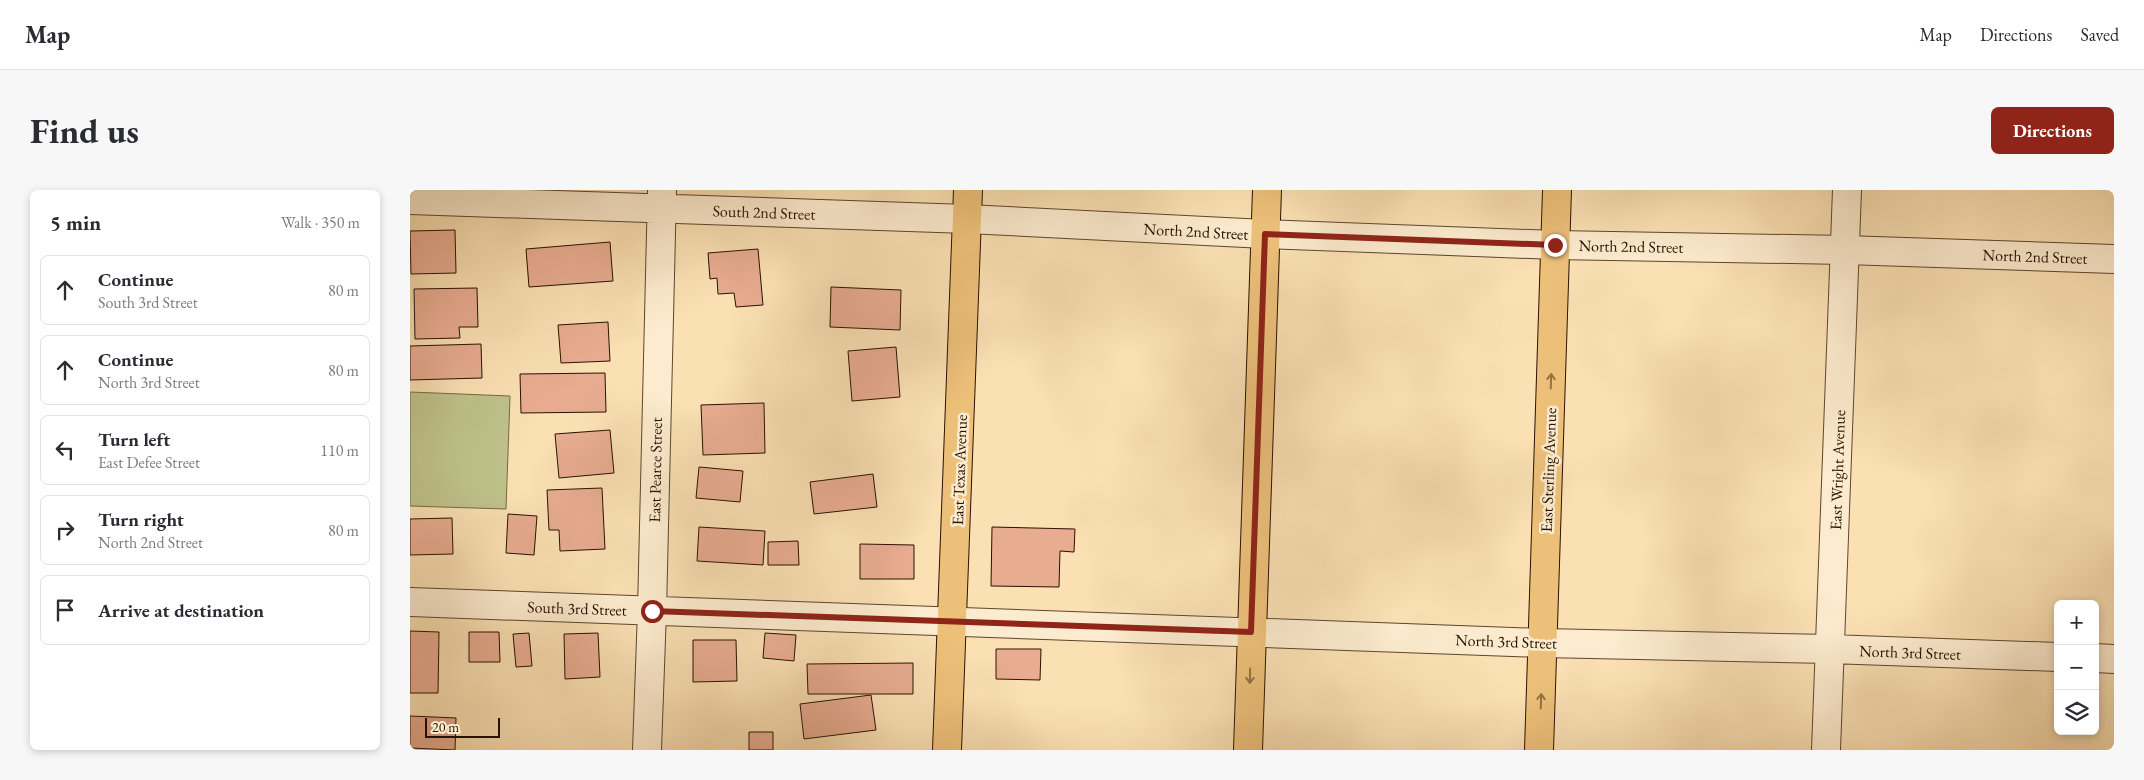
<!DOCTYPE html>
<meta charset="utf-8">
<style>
:root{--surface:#fff;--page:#f7f7f7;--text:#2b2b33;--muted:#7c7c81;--line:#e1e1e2;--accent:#8f2418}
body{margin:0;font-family:"EB Garamond",serif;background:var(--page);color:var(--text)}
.controls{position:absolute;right:15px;bottom:15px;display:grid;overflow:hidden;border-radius:8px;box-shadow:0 2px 8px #0003}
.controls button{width:45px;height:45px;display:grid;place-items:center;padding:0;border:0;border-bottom:1px solid var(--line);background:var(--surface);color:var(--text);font:25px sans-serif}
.scale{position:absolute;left:15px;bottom:12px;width:75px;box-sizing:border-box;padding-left:5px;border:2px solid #291201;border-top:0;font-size:14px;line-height:18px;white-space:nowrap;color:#291201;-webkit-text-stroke:4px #fcebce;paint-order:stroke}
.stop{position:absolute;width:15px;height:15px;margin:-11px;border:4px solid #8f2418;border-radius:50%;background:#fff}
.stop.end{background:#8f2418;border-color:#fff;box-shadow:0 1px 5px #0008}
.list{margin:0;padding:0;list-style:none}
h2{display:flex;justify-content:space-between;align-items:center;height:65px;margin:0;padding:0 20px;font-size:21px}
h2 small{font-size:16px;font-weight:400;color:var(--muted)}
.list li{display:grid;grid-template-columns:32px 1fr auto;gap:15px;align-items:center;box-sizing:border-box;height:70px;margin:0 10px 10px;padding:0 10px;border:1px solid var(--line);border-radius:8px}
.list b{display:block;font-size:19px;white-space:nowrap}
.list p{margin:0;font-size:16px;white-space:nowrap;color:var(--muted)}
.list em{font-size:16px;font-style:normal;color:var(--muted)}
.icon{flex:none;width:28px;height:28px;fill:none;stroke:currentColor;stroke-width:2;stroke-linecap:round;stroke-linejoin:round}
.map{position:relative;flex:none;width:1704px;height:560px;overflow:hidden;border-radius:8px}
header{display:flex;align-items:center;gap:30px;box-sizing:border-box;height:70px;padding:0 25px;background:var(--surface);border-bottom:1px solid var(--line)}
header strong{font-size:24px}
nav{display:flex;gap:28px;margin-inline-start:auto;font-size:18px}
.intro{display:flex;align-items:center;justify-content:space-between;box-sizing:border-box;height:120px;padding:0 30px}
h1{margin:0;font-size:35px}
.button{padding:12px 22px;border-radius:8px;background:var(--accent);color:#fff;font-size:18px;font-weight:700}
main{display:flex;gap:30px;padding:0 30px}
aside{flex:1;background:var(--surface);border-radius:8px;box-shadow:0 2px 8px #0003}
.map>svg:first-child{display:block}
.green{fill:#bfc28b;stroke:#746a46}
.building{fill:#e8ac91;stroke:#291201}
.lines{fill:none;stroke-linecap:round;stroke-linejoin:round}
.minor-casing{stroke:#5d462e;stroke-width:30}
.major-casing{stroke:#291201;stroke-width:30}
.minor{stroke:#fcebce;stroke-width:28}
.major{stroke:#edc07a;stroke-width:28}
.oneway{stroke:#957244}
.route{stroke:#8f2418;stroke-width:6}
.labels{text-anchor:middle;stroke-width:5;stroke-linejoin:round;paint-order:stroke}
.street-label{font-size:16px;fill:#291201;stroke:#fcebce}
</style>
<header>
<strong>Map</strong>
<nav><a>Map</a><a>Directions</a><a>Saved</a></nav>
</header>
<div class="intro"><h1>Find us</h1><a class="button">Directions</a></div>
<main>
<aside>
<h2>5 min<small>Walk · 350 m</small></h2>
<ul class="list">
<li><svg class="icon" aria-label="ahead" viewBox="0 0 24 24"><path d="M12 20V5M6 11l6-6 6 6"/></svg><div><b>Continue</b><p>South 3rd Street</p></div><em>80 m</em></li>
<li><svg class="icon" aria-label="ahead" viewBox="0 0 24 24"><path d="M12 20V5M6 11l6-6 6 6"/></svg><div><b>Continue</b><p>North 3rd Street</p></div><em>80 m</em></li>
<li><svg class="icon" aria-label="left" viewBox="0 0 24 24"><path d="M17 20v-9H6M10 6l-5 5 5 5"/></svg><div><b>Turn left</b><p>East Defee Street</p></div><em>110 m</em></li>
<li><svg class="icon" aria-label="right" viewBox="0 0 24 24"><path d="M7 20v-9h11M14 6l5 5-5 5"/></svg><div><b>Turn right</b><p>North 2nd Street</p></div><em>80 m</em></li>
<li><svg class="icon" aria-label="arrive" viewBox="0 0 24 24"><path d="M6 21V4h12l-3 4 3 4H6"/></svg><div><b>Arrive at destination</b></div></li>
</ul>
</aside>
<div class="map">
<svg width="1704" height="560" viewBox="0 0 1704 560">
<rect width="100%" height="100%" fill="#fae0b3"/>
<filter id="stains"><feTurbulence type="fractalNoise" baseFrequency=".004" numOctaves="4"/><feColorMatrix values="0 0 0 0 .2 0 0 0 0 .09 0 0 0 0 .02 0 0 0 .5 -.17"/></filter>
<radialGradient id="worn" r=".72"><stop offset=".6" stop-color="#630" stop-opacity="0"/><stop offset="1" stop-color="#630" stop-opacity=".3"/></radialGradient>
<path class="green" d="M0 202 100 206 96 319 0 316Z"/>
<path class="building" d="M45 40 46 83 1 84 0 41Z
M200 52 203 91 119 97 116 59Z
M348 59 353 115 326 117 324 103 308 104 307 88 300 89 298 63Z
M421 97 491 100 490 140 420 137Z
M67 98 68 137H49L50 148 5 149 4 99Z
M198 132 200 171 151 173 148 135Z
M71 154 72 188 0 190V156Z
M486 157 490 207 442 211 438 161Z
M195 183 196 222 111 223 110 184Z
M354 213 355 263 293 265 291 215Z
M200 240 204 283 149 288 145 244Z
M289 277 333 281 330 312 286 308Z
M463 284 467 317 404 324 400 292Z
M192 298 195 359 150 361 149 340H139L137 300Z
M98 324 127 326 124 365 96 363Z
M42 328 43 364 0 365V329Z
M289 337 355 341 353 375 287 371Z
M582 337 665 339 664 362 650 361 649 397 581 396Z
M388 351 389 375H358V352Z
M450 354 504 355V389H450Z
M0 441 29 442 28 503H0Z
M59 442H89L90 472H59Z
M119 443 122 476 106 477 103 444Z
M188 443 190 487 155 489 154 444Z
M355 443 386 445 384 471 353 468Z
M283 450H326L327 491 283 492Z
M586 459H631L630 490 586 489Z
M503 473V504H398L397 474Z
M461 505 466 540 394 549 390 514Z
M0 526 46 528 45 560 0 558Z
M339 542H363V560H339Z"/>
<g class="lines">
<defs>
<path id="minor" d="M0 10 557 29 855 44 1145 55 1435 60 1704 69
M0 412 1133 453 1420 459 1648 467
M1685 468 1704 469
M237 560 242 421 252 1
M1416 560 1437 0"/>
<path id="major" d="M537 560 558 0
M838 560 857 0
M1129 560 1147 0"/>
</defs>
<use href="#minor" class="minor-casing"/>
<use href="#major" class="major-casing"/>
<use href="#minor" class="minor"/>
<use href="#major" class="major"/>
</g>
<defs><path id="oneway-shaft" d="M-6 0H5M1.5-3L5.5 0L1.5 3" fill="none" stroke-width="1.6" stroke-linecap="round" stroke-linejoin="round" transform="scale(1.25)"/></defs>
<g class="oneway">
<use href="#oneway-shaft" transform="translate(1141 191) rotate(-88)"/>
<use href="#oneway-shaft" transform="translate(840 486) rotate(91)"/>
<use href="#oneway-shaft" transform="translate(1131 511) rotate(-88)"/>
</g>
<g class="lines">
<path class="route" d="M242 421 841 442 855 44 1145 55"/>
</g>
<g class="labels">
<g class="street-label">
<text transform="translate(354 22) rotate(2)" y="6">South 2nd Street</text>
<text transform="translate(786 41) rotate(3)" y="6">North 2nd Street</text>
<text transform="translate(1221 56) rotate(1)" y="6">North 2nd Street</text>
<text transform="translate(1625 66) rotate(2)" y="6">North 2nd Street</text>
<text transform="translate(245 280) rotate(-89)" y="6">East Pearce Street</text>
<text transform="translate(549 280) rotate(-88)" y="6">East Texas Avenue</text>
<text transform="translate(1138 280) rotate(-88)" y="6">East Sterling Avenue</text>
<text transform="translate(1427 280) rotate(-88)" y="6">East Wright Avenue</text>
<text transform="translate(167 418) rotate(2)" y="6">South 3rd Street</text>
<text transform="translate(1096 451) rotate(2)" y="6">North 3rd Street</text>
<text transform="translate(1500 462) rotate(2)" y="6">North 3rd Street</text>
</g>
</g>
<rect width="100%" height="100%" filter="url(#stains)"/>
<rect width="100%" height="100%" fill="url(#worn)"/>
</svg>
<div class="controls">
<button>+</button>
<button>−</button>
<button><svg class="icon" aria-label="layers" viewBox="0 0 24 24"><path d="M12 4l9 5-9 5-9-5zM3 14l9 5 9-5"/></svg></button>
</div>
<div class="scale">20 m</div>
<div class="stop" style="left:242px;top:421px"></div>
<div class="stop end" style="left:1145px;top:55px"></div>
</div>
</main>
